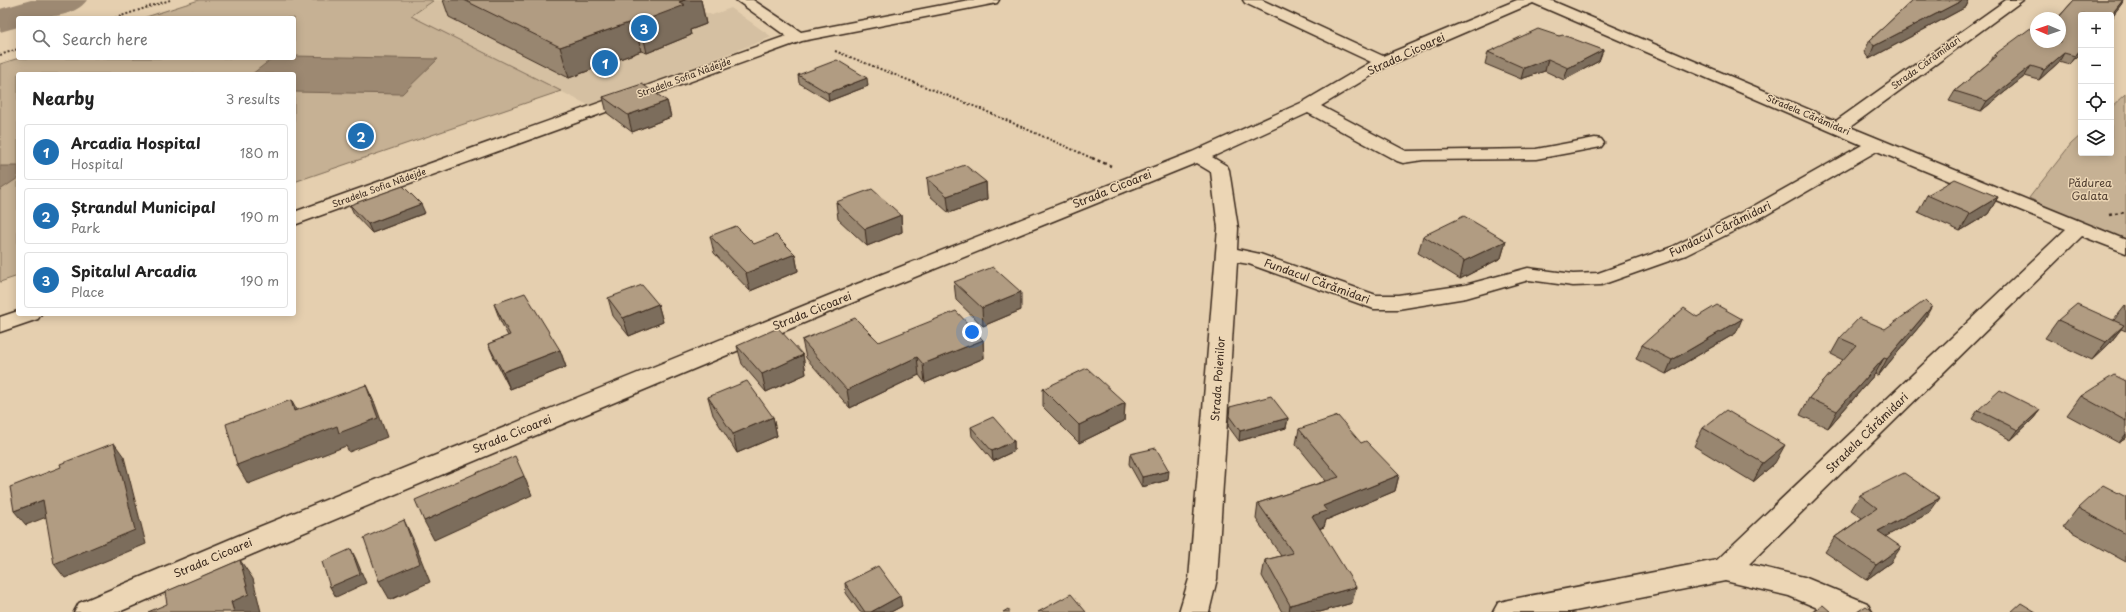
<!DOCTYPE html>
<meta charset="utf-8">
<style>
:root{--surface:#fff;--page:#f2f2f2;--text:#222;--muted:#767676;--line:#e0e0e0;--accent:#1f6fb2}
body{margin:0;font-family:"Playpen Sans",sans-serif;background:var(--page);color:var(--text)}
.controls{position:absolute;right:12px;top:12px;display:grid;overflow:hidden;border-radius:4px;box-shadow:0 2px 10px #0003}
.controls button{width:36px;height:36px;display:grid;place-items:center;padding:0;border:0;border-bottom:1px solid var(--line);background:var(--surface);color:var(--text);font:20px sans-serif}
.compass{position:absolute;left:2030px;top:12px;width:36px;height:36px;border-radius:50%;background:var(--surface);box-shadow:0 2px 10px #0003;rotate:272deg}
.you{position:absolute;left:972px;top:332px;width:14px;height:14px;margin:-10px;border:3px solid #fff;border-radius:50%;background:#1a73e8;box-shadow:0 0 0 6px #1a73e833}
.badge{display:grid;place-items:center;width:26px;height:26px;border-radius:50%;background:var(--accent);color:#fff;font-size:13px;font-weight:700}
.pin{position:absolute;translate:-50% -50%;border:2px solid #fff;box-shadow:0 1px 4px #0006}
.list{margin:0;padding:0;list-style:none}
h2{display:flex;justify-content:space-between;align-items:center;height:52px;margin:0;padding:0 16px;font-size:17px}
h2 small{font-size:13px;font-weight:400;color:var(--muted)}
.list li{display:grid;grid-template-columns:26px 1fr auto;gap:12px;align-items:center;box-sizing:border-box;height:56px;margin:0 8px 8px;padding:0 8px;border:1px solid var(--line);border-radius:4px}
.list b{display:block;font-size:15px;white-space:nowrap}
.list p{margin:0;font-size:13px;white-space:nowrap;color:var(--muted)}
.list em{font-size:13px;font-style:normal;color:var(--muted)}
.icon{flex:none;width:22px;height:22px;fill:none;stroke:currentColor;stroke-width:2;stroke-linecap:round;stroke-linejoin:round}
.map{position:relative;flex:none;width:2126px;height:612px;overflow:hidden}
.search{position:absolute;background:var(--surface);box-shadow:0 2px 10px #0003;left:16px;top:16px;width:280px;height:44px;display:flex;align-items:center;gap:10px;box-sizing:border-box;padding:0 14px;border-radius:4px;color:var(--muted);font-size:15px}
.panel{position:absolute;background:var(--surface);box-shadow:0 2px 10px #0003;left:16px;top:72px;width:280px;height:244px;border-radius:4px}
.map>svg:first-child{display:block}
.built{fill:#d5c0a2}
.green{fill:#c6b194;stroke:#806e59}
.water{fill:#9d8972;stroke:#766350}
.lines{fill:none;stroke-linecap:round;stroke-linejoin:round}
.river{fill:#9d8972;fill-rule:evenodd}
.minor-casing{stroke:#3b2a1e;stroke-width:3}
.path-far1{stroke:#3b2a1e;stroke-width:2;stroke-dasharray:2 2;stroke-linecap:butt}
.path{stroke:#3b2a1e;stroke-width:2.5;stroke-dasharray:3 3;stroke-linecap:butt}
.minor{fill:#ecd6b5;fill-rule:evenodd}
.wall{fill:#988670;stroke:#3b2a1e}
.shaded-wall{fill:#7c6d5b;stroke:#3b2a1e}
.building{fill:#b19c82;stroke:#3b2a1e}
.labels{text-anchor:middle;stroke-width:3;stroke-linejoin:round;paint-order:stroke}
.far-street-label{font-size:9px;fill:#3b2a1e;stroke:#ecd6b5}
.street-label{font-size:11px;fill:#3b2a1e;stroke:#ecd6b5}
.park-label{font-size:11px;fill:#503e30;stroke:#ecd6b5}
</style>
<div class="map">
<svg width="2126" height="612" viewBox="0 0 2126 612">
<rect width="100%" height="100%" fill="#e5cfaf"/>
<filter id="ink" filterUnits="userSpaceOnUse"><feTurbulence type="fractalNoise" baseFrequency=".025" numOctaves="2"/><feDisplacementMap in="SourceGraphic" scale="8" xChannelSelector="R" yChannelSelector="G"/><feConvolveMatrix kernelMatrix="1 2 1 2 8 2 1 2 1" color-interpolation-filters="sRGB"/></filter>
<g filter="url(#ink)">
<path class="built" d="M429 0H674L712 15 731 8 772 37 590 106 411 16 433 2Z"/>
<path class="green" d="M199 0H429L433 1 411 16 561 91 294 182V74H18V276L0 282V64L19 58H294V18H143Z
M2126 94V247L2029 198 2071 144 2081 135V153H2111V108Z"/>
<path class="water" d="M294 56 438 59 402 94 294 92V74H252L273 58H294Z
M0 166H18V178L0 190Z"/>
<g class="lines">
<path class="river" d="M31 0H87C74 19 39 18 18 18V27L0 32V9Z"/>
<defs>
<path id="minor" d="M736 0H753L801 32 969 0H999L997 3 992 4 802 41 294 225V212L786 36Z
M1243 0H1262L1383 56 1517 0H1550L1836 121 2006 0H2023L1850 127 2126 240V253L2082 236 1749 564 1804 577 1867 603 1872 612H1827L1789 596 1725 581 1570 612H1493L1498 603 1508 600 1717 560 2066 229 1877 151 1766 215 1686 255 1601 285 1573 286 1529 280 1466 298 1398 309H1374L1249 264 1237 262 1217 579 1209 612H1179L1189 579 1218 228 1211 172 1196 163 873 294 274 545 119 612H74L79 603 254 529 857 284 1192 152 1303 102 1371 62 1245 3ZM1533 3 1862 145 1752 207 1672 247 1598 273 1573 274 1528 268 1465 285 1398 295H1376L1260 254 1237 249 1238 228 1229 170 1227 166 1212 157 1308 113 1397 161 1403 163 1423 160 1536 159 1601 147 1604 143 1601 139 1595 138 1536 149 1406 151 1321 106 1389 65Z
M18 311V314H41L38 319 0 332V317Z"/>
</defs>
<use href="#minor" class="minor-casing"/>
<path class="path-far1" d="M115 18 170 0
M835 51 981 109 1094 159
M0 55 18 49"/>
<path class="path" d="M1092 158 1111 166
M2109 215 2126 212"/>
<use href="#minor" class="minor"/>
</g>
<path class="wall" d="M443 0H701L706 24 690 30 691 35 647 53 641 51 569 78 449 17Z
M1913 0H1969L1966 7 1869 59 1864 52 1870 40Z
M2074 0H2124L2120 6 2081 53 2069 65 2059 62 2039 80 2025 76 1981 111 1949 101 1955 91 1991 61 1994 55 2036 42Z
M1559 36 1603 50 1599 61 1564 80 1545 71 1521 79 1485 64 1488 52Z
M798 75 868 86 829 101 799 83Z
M603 97 667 101 671 117 632 132 607 113Z
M927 178 986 182 987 199 949 213 929 195Z
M1927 195 1998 197 1988 214 1960 231 1918 212Z
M836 202 901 215 902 232 867 246 838 219Z
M350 205 425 213 372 233 354 214Z
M710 236 754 244 795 254 798 271 750 291 714 253Z
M1423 236 1506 241 1501 258 1460 279 1418 253Z
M954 282 1021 310 983 326 956 300Z
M608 298 658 304 663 322 629 336 613 316Z
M494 304 560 350 566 367 510 389 495 360 488 344 508 336 500 320Z
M2126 305V331L2121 329 2110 343 2092 360 2045 338 2058 320H2114L2125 306Z
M1697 317 1736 333 1666 374 1636 359 1642 345Z
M1923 322 1878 376 1875 374 1828 428 1800 415 1809 398 1843 360 1831 354 1840 338Z
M802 340 879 342 983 340 984 358 925 383 919 375 850 408 806 358Z
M737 346 803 355 806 374 766 392 742 364Z
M2126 381V438L2119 443 2067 415 2081 396Z
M1043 389 1125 403 1124 421 1079 443 1043 407Z
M708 397 773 417 777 436 737 453 713 415Z
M1230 407 1288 418 1286 428 1239 441 1228 426Z
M1978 410H2040L2033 419 2011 440 1972 419Z
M971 427 1014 441V451L993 461 972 436Z
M1703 428 1775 463 1753 482 1694 446Z
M1299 429 1361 443 1399 475 1395 491 1326 520 1324 527 1319 529 1352 603 1320 612H1282L1262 576 1265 560 1281 556 1256 519 1258 503 1326 481 1296 444Z
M1130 454 1168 480 1142 487 1129 464Z
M1860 495 1929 513 1886 536 1891 562 1866 580 1825 552 1835 537 1862 518 1851 510Z
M2126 497V562L2063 527 2078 508Z
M845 583 902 606 891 612H860L846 593Z"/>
<path class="shaded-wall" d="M685 0H701L706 24 690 30 691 35 647 53 640 22 679 2Z
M1963 0H1969L1966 7 1869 59 1874 46Z
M2123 0H2124L2120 6 2111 18V15Z
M634 21 641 51 569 78 560 47Z
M2081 49V53L2069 65 2075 56Z
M1603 50 1599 61 1564 80 1568 68Z
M2064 53 2059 62 2039 80 2044 70Z
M1548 59 1545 71 1521 79 1524 68Z
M2031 66 2025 76 1981 111 1987 101Z
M867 78 868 86 829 101 828 93Z
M667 101 671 117 632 132 628 115Z
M986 182 987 199 949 213 947 196Z
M1998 197 1988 214 1960 231 1970 214Z
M421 204 425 213 372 233 368 224Z
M901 215 902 232 867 246 865 229Z
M1506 241 1501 258 1460 279 1464 261Z
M795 254 798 271 750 291 746 273Z
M1021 292V310L983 326 982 308Z
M658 304 663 322 629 336 623 318Z
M1932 306 1923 322 1878 376 1887 359Z
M1742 319 1736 333 1666 374 1672 360Z
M2124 325 2110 343 2092 360 2106 342Z
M983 340 984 358 925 383 923 364Z
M560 350 566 367 510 389 503 372Z
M803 355 806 374 766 392 762 374Z
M917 357 919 375 850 408 847 390Z
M1884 358 1875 374 1828 428 1837 411Z
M366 385 375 404 387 437 349 452 346 446 248 484 237 465Z
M291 400 301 418 294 411Z
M1125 403 1124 421 1079 443V425Z
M2040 410 2033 419 2011 440 2018 430Z
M773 417 777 436 737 453 733 434Z
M1288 418 1286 428 1239 441 1240 431Z
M2126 434V438L2119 443Z
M1014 441V451L993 461 992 451Z
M114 443 124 457 146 544 65 578 54 564Z
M1785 445 1775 463 1753 482 1763 463Z
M1169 471 1168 480 1142 487V477Z
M1399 475 1395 491 1326 520 1324 527 1308 532 1312 516 1323 506Z
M524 476 532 495 434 540 424 521Z
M1940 498 1929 513 1868 546 1878 531Z
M43 500 54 514 26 525 14 511Z
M404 520 413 539 430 582 390 600 379 581Z
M1901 547 1891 562 1866 580 1876 565Z
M351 549 356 559 366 583 336 597 330 587Z
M240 560 253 579 261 612H234L231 602Z
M1356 587 1352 603 1320 612H1289L1290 605Z
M900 596 902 606 891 612H871Z"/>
<path class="building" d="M464 0H685L679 2 685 5 640 22 634 21 560 47Z
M1913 0H1963L1874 46 1870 40Z
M2074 0H2123L2111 15H2081V49L2075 56 2064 53 2044 70 2031 66 1987 101 1955 91 1997 56 1994 55 2036 24V42H2060V18H2058Z
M2111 16H2114L2111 19Z
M1538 29 1559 36 1563 35 1603 50 1568 68 1548 59 1524 68 1488 52Z
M837 60 867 78 828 93 798 75Z
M642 84 667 101 628 115 603 97Z
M965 165 986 182 947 196 927 178Z
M1955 179 1998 197 1970 214 1927 195Z
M403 186 421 204 368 224 350 205Z
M872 189 901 215 865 229 836 202Z
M1464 216 1506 241 1464 261 1423 236Z
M736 226 754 244 776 235 795 254 746 273 710 236Z
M993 267 1021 292 982 308 954 282Z
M642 285 658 304 623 318 608 298Z
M525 293 560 350 503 372 488 344 510 335 494 304Z
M1926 300 1932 306 1887 359 1884 358 1837 411 1809 398 1856 345 1840 338 1859 318 1885 329Z
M2077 304 2124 325 2106 342 2058 320Z
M1717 305 1742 319 1672 360 1642 345 1684 308 1697 317Z
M956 311 983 340 923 364 917 357 847 390 802 340 855 318 879 342Z
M778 328 803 355 762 374 737 346Z
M1087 368 1125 403 1079 425 1043 389Z
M2114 375 2126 381V421L2081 396Z
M747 381 773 417 733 434 708 397Z
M366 385 378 418 339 433 337 426 237 465 226 424 291 400 294 411Z
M2000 390 2040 410 2018 430 1978 410Z
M1271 396 1288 418 1240 431 1229 416 1230 407Z
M1726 410 1785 445 1763 463 1703 428Z
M1338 416 1361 443 1366 441 1399 475 1323 506 1327 511 1312 516 1356 587 1290 605 1265 560 1293 553 1258 503 1339 477 1299 429Z
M993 417 1014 441 992 451 971 427Z
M114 443 135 530 54 564 43 500 14 511 10 487 61 467 60 464Z
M1156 448 1169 471 1142 477 1130 454Z
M515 456 524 476 424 521 415 500Z
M1904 473 1940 498 1878 531 1901 547 1876 565 1835 537 1877 508 1860 495Z
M2103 485 2126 497V534L2078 508Z
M404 520 420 563 379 581 364 538Z
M351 549 360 574 330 587 322 562Z
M240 560 249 594 231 602 234 612H148L167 604 165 592Z
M878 566 900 596 871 612H865L845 583Z
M1071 594 1086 612H1038Z
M2021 603 2036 612H2011Z
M1823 605 1831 612H1812Z
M1866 606 1874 612H1857Z
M1008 609 1010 612H1003Z"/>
</g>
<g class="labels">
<g class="far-street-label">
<text transform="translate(1926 63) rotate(-36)" y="3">Strada Cărămidari</text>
<text transform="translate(684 78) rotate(-20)" y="3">Stradela Sofia Nădejde</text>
<text transform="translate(1808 115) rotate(23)" y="3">Stradela Cărămidari</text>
<text transform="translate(379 188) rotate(-20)" y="3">Stradela Sofia Nădejde</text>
</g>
<g class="street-label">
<text transform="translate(1406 54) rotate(-25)" y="4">Strada Cicoarei</text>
<text transform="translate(1112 189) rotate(-22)" y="4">Strada Cicoarei</text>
<text transform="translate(1720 229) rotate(-26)" y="4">Fundacul Cărămidari</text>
<text transform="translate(1317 281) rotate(20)" y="4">Fundacul Cărămidari</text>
<text transform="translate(812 311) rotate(-22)" y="4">Strada Cicoarei</text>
<text transform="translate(1218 379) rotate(-86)" y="4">Strada Poienilor</text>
<text transform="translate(1867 433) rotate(-44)" y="4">Stradela Cărămidari</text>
<text transform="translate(512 434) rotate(-22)" y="4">Strada Cicoarei</text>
<text transform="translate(213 558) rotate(-23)" y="4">Strada Cicoarei</text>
</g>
<g class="park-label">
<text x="2090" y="187">Pădurea<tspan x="2090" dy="13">Galata</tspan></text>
</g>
</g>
</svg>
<div class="controls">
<button>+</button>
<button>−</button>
<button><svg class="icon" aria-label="locate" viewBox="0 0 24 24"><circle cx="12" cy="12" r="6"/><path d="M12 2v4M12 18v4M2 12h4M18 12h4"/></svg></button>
<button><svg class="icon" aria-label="layers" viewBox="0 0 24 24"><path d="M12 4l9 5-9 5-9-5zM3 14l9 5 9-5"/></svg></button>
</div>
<svg class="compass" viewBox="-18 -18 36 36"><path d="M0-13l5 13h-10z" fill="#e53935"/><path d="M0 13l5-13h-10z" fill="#767676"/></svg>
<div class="you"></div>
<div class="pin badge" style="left:605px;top:63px">1</div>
<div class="pin badge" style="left:361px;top:136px">2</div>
<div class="pin badge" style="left:644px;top:28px">3</div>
<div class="search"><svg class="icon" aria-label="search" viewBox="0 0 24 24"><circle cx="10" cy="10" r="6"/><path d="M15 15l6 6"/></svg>Search here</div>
<section class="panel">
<h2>Nearby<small>3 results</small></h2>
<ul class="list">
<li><span class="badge">1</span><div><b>Arcadia Hospital</b><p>Hospital</p></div><em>180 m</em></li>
<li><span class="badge">2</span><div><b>Ștrandul Municipal</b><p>Park</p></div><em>190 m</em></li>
<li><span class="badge">3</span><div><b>Spitalul Arcadia</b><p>Place</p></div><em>190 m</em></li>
</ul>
</section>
</div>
